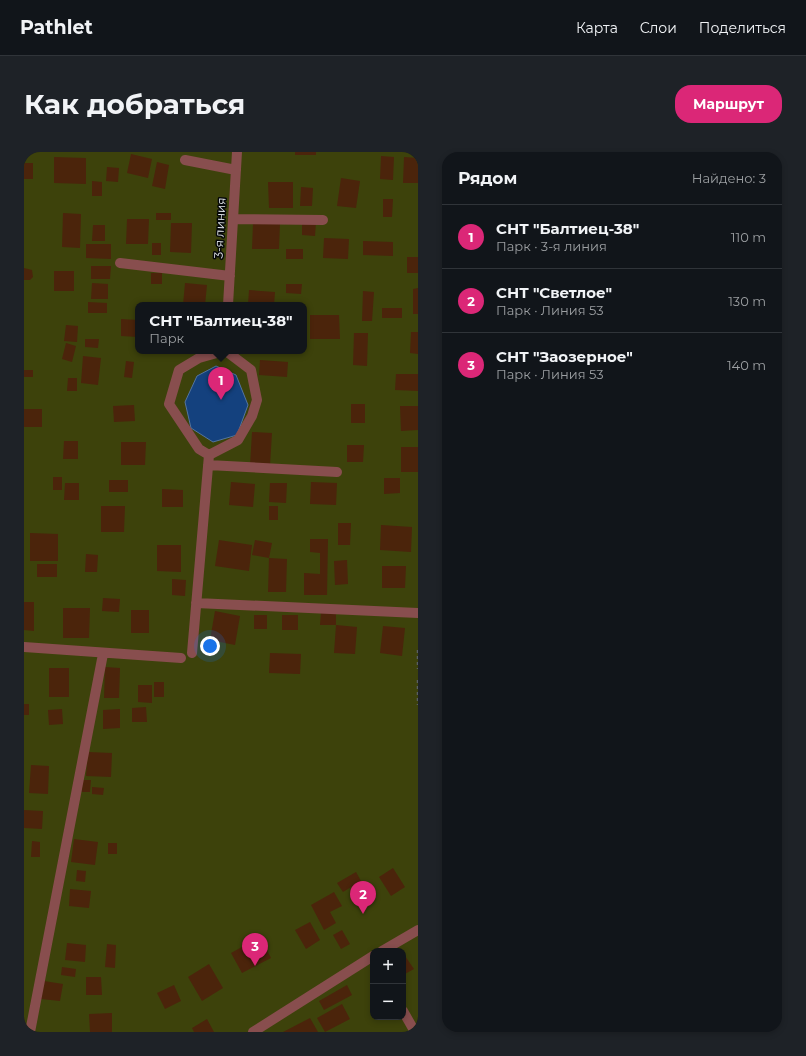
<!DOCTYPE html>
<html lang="ru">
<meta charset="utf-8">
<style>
:root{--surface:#11151a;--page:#1e2227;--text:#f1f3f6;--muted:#9c9fa2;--line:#303439;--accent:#db2777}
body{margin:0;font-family:Montserrat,sans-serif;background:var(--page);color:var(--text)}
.controls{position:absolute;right:12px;bottom:12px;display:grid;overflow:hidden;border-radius:8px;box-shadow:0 2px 6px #0003}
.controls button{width:36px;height:36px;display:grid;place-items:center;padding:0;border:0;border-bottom:1px solid var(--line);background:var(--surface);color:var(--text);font:20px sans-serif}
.you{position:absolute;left:186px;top:494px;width:14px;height:14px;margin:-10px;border:3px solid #fff;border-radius:50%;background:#1a73e8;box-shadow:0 0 0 6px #1a73e833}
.badge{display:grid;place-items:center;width:26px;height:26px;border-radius:50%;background:var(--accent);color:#fff;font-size:13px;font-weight:700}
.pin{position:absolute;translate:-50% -33px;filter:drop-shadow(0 1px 2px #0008)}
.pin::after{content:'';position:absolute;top:21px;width:14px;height:12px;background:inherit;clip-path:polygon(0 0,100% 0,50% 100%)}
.popup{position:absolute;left:111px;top:150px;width:172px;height:52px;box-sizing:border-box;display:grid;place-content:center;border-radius:8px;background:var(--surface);filter:drop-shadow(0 1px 3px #0005);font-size:13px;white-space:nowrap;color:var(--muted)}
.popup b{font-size:15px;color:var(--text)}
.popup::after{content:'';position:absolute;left:50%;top:100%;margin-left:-8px;border:8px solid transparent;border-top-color:var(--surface)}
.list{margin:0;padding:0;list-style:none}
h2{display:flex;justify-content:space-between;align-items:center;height:52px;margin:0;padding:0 16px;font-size:17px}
h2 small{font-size:13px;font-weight:400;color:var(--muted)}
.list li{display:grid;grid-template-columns:26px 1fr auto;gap:12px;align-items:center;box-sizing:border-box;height:64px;padding:0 16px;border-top:1px solid var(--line)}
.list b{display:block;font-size:15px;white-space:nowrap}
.list p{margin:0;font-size:13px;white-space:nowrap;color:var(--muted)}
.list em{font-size:13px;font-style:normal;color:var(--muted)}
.map{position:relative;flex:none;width:394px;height:880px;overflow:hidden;border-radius:16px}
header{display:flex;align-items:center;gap:24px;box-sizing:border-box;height:56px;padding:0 20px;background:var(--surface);border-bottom:1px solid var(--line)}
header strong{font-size:19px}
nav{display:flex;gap:22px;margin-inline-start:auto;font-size:14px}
.intro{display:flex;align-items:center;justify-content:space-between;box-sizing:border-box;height:96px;padding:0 24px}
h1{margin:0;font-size:28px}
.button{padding:10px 18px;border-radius:16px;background:var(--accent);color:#fff;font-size:14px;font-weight:700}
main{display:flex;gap:24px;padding:0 24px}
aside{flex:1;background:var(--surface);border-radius:16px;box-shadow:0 2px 6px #0003}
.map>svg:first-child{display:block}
.green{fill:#3d420b;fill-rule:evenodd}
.water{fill:#14417e;stroke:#5374a0}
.building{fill:#4b240b}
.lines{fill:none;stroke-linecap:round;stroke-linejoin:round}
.path{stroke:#5a5f64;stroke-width:2.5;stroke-dasharray:3 3;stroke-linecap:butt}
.street{stroke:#884e4e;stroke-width:10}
.labels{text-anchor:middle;stroke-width:3;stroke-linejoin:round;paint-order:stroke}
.street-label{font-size:12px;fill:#e6eaee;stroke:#050709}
</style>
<header>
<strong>Pathlet</strong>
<nav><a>Карта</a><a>Слои</a><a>Поделиться</a></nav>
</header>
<div class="intro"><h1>Как добраться</h1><a class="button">Маршрут</a></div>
<main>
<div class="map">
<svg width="394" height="880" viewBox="0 0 394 880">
<rect width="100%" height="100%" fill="#171c22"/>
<path class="green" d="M0 0H394V880H0ZM114 153H280V199H114ZM349 799H379V865H349Z"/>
<path class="water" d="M192 214 212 223 224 253 213 283 189 290 167 276 161 250 173 224Z"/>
<path class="building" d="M271 0H292V3H271Z
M107 2 128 7 124 26 103 21Z
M357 4 370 5 369 28 356 27Z
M30 5 62 6V32L30 31Z
M380 5 394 6V31H379Z
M133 10 145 13 141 37 128 34Z
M0 11H9V27H0Z
M83 15 95 16 94 30 82 29Z
M317 26 336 29 332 56 313 54Z
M68 29 78 30V44H68Z
M244 30H269V56H245Z
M277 35 289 36 288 54H276Z
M359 47H369L368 65H359Z
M39 61 57 62 56 96 38 95Z
M132 61H147V68H132Z
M103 67H125L124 92H102Z
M278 70H292L291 84 278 83Z
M147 71H168L167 101 146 100Z
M229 71H256L255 97H228Z
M69 73H81V89H68Z
M300 86 325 87 324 107 299 106Z
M339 89 369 90V104L339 103Z
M128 91H137V103H128Z
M62 92H87V107L62 106Z
M262 97H279V107H262Z
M383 105H394V121H383Z
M67 114H87L86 127H67Z
M0 116 8 118 9 125 6 128H0Z
M30 119H50V139H30Z
M127 121H138V132H127Z
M68 131 84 132V147H67Z
M161 131 183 133 181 153H159Z
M262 132H278L277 142 262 141Z
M394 136V162H389V137Z
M225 138 251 140 250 153H224Z
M339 139 350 140 348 169H338Z
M64 150 83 151V161H64Z
M358 156H378V166H358Z
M286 163H315L316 187H286Z
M97 167 114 168V185L97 184Z
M42 173 54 174 53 190 40 189Z
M387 180H394V202L386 201Z
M330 181H344L343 214 329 213Z
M61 187H75L74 196 61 195Z
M42 191 52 194 48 210 38 207Z
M59 204 77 206 74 233 57 231Z
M236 208 264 210 263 225 235 223Z
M102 209 110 210 108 226 100 225Z
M0 218H9V225H0Z
M372 222H394V239L371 238Z
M44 226H53V239H43Z
M327 252H341V271H327Z
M110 253 111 269 90 270 89 254Z
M376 254H394V278L377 279Z
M0 257H18V275H0Z
M228 280 248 281 246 314 226 313Z
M40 289H54V307H39Z
M97 290H122L121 313H97Z
M323 293H340L339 310H323Z
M377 295H394V320H377Z
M29 325H38V338H29Z
M360 326H376V341L360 342Z
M85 328H104V340H85Z
M207 330 231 332 229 355 205 353Z
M287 330 313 331 312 353 286 352Z
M41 331H55V348H40Z
M246 331H263L262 351 245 350Z
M138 337 159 338V355H138Z
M77 354H101L100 380H77Z
M245 354H254V368H245Z
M314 371H327L326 393H314Z
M357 373 388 375 387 400 356 398Z
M6 381 34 382V409H6Z
M286 387H304L303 443H280V421L296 422V401L286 400Z
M195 388 228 393 225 419 191 414Z
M231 388 248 391 245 406 228 403Z
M133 393H157V420L133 419Z
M62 402 74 403 73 420H61Z
M245 406 263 407 262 440H244Z
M323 408 324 432 311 433 310 409Z
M13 412H33V425H13Z
M358 414H382L381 436H358Z
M148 427 162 428 161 444 148 443Z
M79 446 96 447 95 460 78 459Z
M0 450H10V479L0 478Z
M39 456H66L65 486H39Z
M107 458H125V481H107Z
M191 459 216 464 211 493 186 488Z
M297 460 312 461V473L333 475 331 502 310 501 312 473H296Z
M230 463H243V477H230Z
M258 463H274V478H258Z
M359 474 381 476 378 504 356 501Z
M246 501 277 502 276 522 245 521Z
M81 515 96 516 95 546H80Z
M25 516H45V545H25Z
M130 530H140V545H130Z
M114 533H128V551L114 550Z
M0 552H5V563H0Z
M122 555 123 570H108V556Z
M38 557 39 572 25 573 24 558Z
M96 557V576L79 577V558Z
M64 600 88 601 87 625 62 624Z
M7 613 25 614 24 642 5 641Z
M58 628H67L66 640H58Z
M68 635 80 636 79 643 68 642Z
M0 658 19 659 18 677 0 676Z
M50 687 74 690 71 713 47 710Z
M8 689 16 690V705H7Z
M84 691H93V702H84Z
M369 716 381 735 367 744 355 725Z
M53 718 62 719 61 730 52 729Z
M332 720 337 729 319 740 313 731Z
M46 737 67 739 65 756 45 754Z
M310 740 318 754 306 760 312 771 300 778 287 753Z
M286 770 296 788 282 797 271 778Z
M318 778 326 792 317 797 309 783Z
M236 785 247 806 218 821 207 801Z
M43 791 62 793 61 810 41 808Z
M83 792 92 793 91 816 81 815Z
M379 801 390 817 379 823Z
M185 812 199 836 178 849 164 825Z
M38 815 52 817 51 825 37 823Z
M62 825H77L78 843H62Z
M20 829 39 832 36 849 17 847Z
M150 833 157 849 141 857 133 841Z
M323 833 328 843 300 858 295 849Z
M318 852 326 867 301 880 293 866Z
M88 861V880H66L65 862Z
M286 866 294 880H259Z
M183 867 190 880H170L168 876Z"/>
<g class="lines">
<path class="path" d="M394 498V517
M394 528V553"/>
<path class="street" d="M161 8 212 18
M209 67 299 68
M96 111 206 124
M204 153 213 0
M200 199 175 206 155 218 145 252 175 297 185 303 214 288 228 264 233 248 227 218 202 199
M184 313 313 320
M172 451 394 461
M0 495 157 506
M168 501 185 303
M358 799 394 778
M379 859 391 880
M6 880 79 502
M229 880 349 804"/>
</g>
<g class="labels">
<g class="street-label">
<text transform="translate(196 76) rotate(-87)" y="4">3-я линия</text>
</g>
</g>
</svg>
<div class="controls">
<button>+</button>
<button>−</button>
</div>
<div class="you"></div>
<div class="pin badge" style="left:197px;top:248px">1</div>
<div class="popup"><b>СНТ &quot;Балтиец-38&quot;</b>Парк</div>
<div class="pin badge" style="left:339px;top:762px">2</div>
<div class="pin badge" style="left:231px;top:814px">3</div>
</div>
<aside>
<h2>Рядом<small>Найдено: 3</small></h2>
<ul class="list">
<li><span class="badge">1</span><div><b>СНТ &quot;Балтиец-38&quot;</b><p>Парк · 3-я линия</p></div><em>110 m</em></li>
<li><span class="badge">2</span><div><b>СНТ &quot;Светлое&quot;</b><p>Парк · Линия 53</p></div><em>130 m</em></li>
<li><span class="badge">3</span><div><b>СНТ &quot;Заозерное&quot;</b><p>Парк · Линия 53</p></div><em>140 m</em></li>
</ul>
</aside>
</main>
